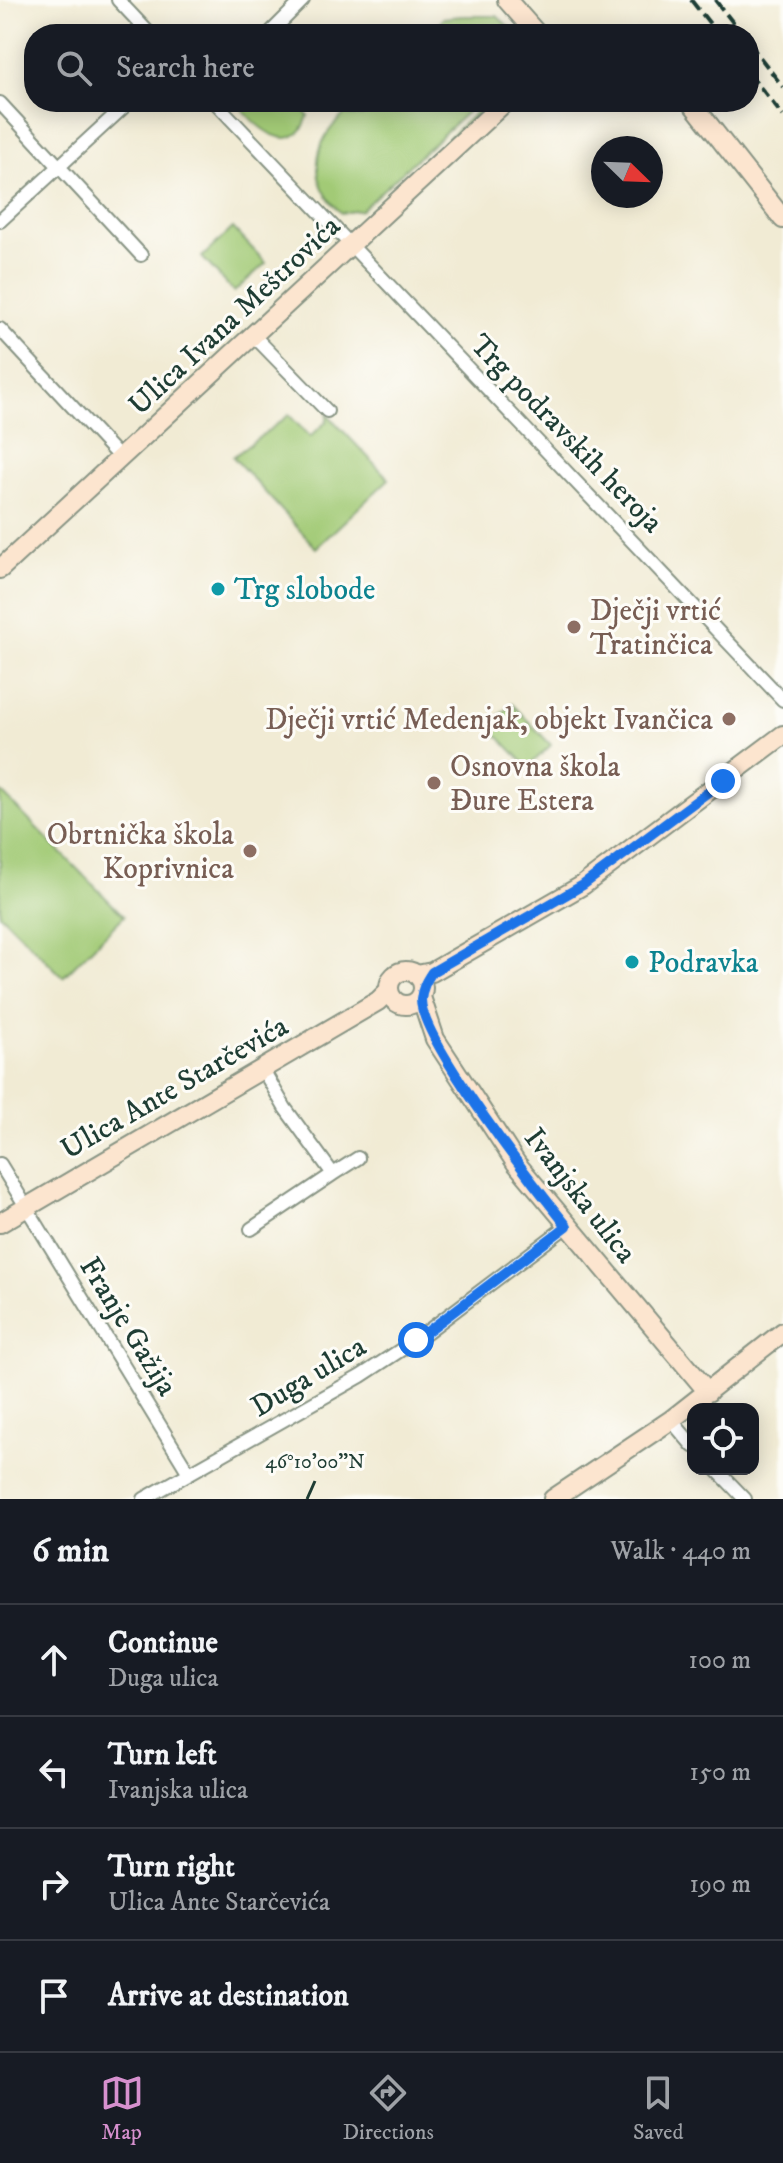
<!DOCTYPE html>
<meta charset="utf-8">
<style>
:root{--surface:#171b24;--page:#20242c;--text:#f1f3f6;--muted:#9ea1a6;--line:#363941;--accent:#d690ce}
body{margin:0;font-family:"IM FELL DW Pica",serif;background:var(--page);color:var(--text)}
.controls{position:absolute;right:24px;bottom:24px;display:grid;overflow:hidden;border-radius:16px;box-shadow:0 4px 20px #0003}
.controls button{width:72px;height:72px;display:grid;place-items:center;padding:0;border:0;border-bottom:2px solid var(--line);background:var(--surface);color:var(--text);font:40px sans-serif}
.compass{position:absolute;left:591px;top:136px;width:72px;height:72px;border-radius:50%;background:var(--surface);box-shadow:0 4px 20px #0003;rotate:113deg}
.stop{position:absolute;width:24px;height:24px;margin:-18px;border:6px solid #1a73e8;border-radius:50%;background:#fff}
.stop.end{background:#1a73e8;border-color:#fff;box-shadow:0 2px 8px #0008}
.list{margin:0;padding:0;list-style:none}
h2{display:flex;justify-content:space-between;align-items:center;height:104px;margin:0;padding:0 32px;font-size:34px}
h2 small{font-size:26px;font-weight:400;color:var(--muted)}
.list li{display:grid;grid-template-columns:52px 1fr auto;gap:24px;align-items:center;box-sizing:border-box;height:112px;padding:0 32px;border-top:2px solid var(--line)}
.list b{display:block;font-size:30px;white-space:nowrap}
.list p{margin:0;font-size:26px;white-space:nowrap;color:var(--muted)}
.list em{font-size:26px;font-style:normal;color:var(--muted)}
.icon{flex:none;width:44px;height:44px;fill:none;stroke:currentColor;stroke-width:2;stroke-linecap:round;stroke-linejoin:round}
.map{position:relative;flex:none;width:783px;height:1499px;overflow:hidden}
.search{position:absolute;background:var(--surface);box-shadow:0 4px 20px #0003;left:24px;right:24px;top:24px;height:88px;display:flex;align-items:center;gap:20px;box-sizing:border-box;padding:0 28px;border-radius:32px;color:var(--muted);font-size:30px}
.sheet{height:552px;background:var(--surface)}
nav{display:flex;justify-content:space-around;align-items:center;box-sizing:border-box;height:112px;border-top:2px solid var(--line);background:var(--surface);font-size:22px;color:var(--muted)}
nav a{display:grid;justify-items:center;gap:4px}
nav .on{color:var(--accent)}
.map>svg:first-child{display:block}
.green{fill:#a2ca76;stroke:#608455;stroke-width:2}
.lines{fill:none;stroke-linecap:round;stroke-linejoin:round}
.street-casing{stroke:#889484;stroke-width:16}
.secondary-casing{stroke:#889484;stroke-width:22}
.street{stroke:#fff;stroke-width:12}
.secondary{stroke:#fce5cf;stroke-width:18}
.rail{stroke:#1f3d34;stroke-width:4;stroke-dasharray:12 6;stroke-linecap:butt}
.route{stroke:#1a73e8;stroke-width:10}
.ticks{fill:none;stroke:#1f3d34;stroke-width:3}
.culture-dot{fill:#0f9aa8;stroke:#fdfcf7;stroke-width:3}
.education-dot{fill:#8d6e63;stroke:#fdfcf7;stroke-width:3}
.labels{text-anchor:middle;stroke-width:6;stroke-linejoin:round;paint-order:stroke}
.street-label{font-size:30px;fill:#1f3d34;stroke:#fdfcf7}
.culture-label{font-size:30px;fill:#0d838f;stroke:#fdfcf7;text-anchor:start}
.education-label{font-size:30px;fill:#785e54;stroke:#fdfcf7;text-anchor:start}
.ticks-label{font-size:20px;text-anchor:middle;fill:#1f3d34;stroke:#fdfcf7;stroke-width:6;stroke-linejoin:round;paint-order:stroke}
</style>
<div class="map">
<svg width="783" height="1499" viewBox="0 0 783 1499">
<rect width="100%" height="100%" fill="#fdfcf7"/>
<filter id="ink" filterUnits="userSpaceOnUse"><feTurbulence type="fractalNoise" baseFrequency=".0125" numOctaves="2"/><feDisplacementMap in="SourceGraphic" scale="16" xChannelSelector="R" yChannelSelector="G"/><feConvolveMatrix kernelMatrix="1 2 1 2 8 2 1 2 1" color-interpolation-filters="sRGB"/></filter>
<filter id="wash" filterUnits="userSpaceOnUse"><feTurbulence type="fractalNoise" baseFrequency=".006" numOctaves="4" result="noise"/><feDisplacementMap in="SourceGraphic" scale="32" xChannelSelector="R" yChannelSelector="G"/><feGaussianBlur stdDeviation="1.8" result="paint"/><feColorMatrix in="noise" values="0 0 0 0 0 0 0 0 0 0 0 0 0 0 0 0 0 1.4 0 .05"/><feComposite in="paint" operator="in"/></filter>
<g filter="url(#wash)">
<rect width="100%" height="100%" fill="#f1ebd4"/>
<path class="green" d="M462 16H497L517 34H432L443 18Z
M237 102H297L308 116C294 162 252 125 237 102Z
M382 102H478L361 210 341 213C308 181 311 143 345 114 363 119 369 114 382 102Z
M487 102H494L364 222 361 219Z
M233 228 266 263 234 292 202 257Z
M327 414 389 479 316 548 233 457 289 415 310 437 327 421Z
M512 704 551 745 528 767 488 726Z
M0 791 124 916 63 977 0 914Z"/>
</g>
<g filter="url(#ink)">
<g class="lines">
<defs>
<path id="street" d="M118 0 150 34
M269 34 303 0
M215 102 783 700
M0 103 141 255
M0 221 129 102
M0 329 120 458
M253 335 327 411
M0 1164 189 1473
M333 1174 358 1158
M251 1229 333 1174 285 1108 262 1068
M671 1420 693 1446
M716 1469 745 1499
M144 1499 361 1376 416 1340 567 1226"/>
<path id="secondary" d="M507 0 537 34
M691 102 783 219
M0 569 505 102
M389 988a17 17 0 1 1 34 0a17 17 0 1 1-34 0Z
M417 975 432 972 583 885 783 735
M421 997 435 1039 516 1163 708 1392
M0 1223 378 1001 389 990
M553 1499 671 1420 783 1332"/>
</defs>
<use href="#street" class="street-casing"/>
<use href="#secondary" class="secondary-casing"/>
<use href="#street" class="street"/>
<use href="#secondary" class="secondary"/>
<path class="rail" d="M691 0 718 34
M715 0 742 34
M749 43 783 87
M749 73 783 116"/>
</g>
</g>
<g class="lines" filter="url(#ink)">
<path class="route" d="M416 1340 567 1226C537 1189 421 1041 421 1000 422 988 426 981 432 972L583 885 723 781"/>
</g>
<path class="ticks" d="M307 1499 315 1481"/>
<g class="culture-dot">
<circle cx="218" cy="589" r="8"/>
<circle cx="632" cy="962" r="8"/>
</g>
<g class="education-dot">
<circle cx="574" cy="627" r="8"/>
<circle cx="729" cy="719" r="8"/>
<circle cx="434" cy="783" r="8"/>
<circle cx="250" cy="851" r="8"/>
</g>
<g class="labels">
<g class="street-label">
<text transform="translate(234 315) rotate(-43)" y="10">Ulica Ivana Meštrovića</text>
<text transform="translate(567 433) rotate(46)" y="10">Trg podravskih heroja</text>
<text transform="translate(174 1087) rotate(-30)" y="10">Ulica Ante Starčevića</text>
<text transform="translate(581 1195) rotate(52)" y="10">Ivanjska ulica</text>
<text transform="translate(129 1326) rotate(58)" y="10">Franje Gažija</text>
<text transform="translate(308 1376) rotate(-31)" y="10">Duga ulica</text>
</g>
<g class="culture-label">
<text x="234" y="599">Trg slobode</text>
<text x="648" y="972">Podravka</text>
</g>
<g class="education-label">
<text x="590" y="620">Dječji vrtić<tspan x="590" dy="34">Tratinčica</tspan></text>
<text x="713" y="729" text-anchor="end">Dječji vrtić Medenjak, objekt Ivančica</text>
<text x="450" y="776">Osnovna škola<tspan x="450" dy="34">Đure Estera</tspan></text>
<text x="234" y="844" text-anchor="end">Obrtnička škola<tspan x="234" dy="34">Koprivnica</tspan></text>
</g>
</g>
<g class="ticks-label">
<text x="315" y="1468">46°10'00"N</text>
</g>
</svg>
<div class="controls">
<button><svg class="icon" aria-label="locate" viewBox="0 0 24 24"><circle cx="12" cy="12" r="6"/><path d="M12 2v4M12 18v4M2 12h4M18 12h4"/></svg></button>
</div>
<svg class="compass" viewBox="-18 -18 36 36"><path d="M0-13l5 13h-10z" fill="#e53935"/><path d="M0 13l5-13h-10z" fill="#9ea1a6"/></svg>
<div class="stop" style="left:416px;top:1340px"></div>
<div class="stop end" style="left:723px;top:781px"></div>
<div class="search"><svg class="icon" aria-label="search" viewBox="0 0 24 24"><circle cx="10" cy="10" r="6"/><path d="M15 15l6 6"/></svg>Search here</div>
</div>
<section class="sheet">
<h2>6 min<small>Walk · 440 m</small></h2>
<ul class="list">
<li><svg class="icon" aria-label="ahead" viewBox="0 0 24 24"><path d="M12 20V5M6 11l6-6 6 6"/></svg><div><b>Continue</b><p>Duga ulica</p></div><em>100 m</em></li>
<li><svg class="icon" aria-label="left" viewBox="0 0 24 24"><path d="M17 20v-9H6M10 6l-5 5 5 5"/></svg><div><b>Turn left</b><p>Ivanjska ulica</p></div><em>150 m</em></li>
<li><svg class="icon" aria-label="right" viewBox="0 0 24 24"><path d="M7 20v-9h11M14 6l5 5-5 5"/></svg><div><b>Turn right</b><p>Ulica Ante Starčevića</p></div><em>190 m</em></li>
<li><svg class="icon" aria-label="arrive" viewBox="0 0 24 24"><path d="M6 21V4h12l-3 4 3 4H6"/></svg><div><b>Arrive at destination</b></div></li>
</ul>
</section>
<nav>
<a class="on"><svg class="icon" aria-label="map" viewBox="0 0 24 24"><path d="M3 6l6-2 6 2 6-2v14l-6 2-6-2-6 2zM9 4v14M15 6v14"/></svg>Map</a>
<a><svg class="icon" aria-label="directions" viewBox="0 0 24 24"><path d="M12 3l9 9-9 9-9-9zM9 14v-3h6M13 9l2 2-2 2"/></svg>Directions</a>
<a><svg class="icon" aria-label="saved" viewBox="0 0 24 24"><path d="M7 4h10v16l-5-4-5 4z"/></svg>Saved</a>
</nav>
